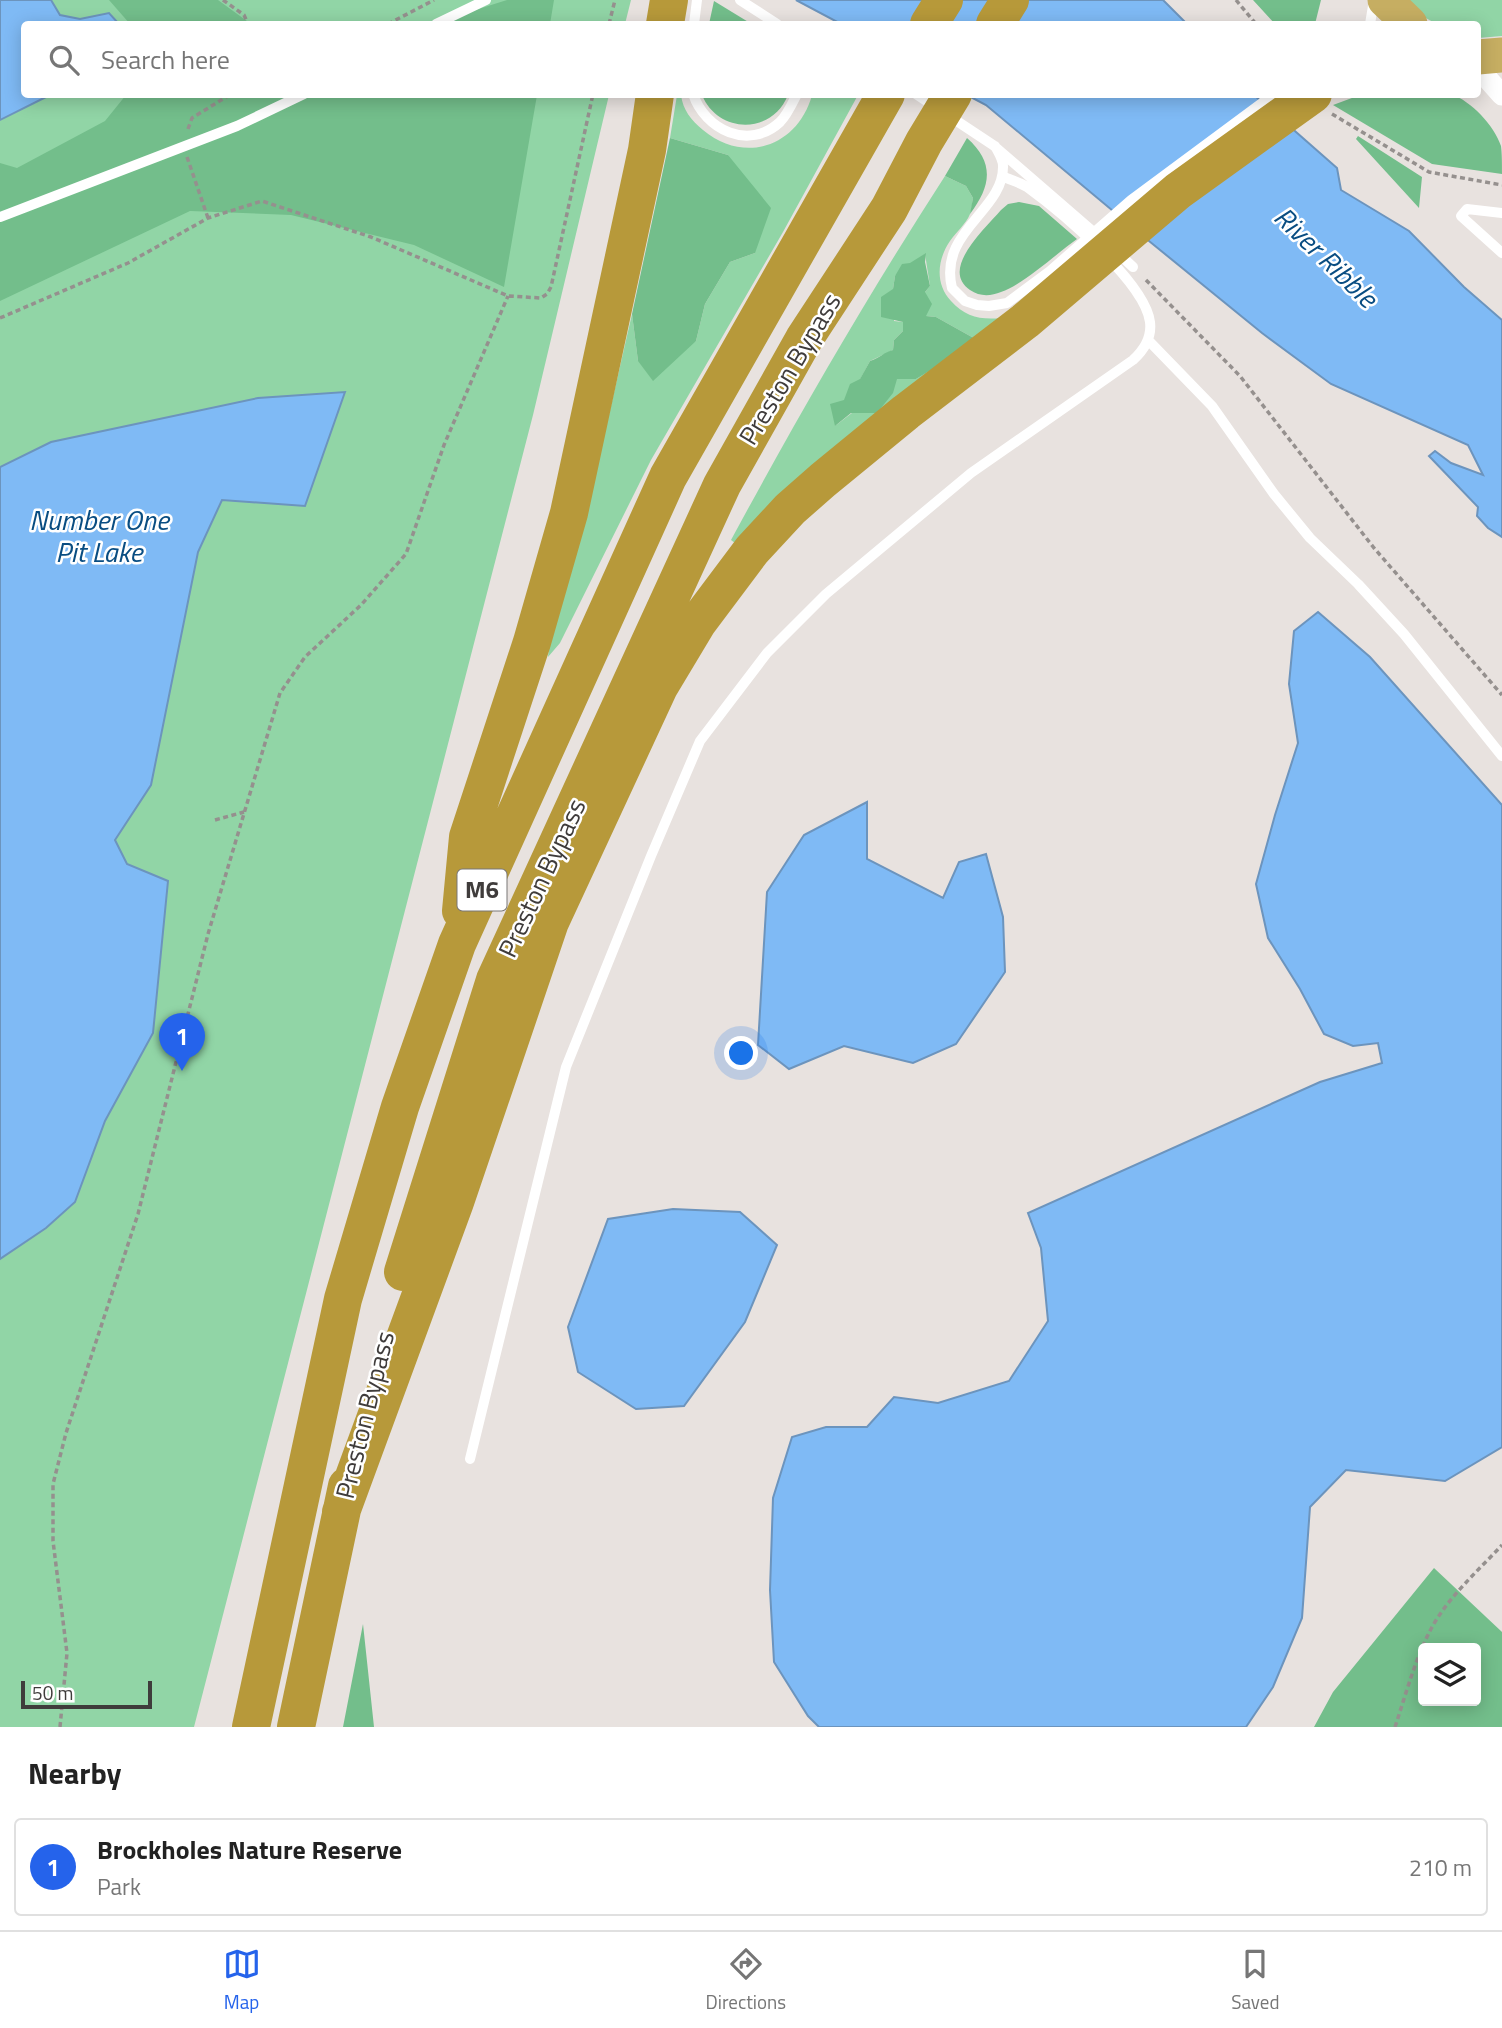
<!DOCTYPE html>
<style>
:root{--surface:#fff;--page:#f6f6f6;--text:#222;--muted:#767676;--line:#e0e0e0;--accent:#2563eb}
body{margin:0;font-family:"Titillium Web",sans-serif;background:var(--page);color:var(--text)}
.controls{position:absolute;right:21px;bottom:21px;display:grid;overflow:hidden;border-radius:7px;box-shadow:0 4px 18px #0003}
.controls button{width:63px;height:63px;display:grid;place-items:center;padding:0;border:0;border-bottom:2px solid var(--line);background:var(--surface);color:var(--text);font:35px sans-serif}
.scale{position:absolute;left:21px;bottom:18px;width:131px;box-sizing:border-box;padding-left:7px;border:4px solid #3f3c3b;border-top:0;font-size:19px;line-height:24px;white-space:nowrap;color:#3f3c3b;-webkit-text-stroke:5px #fff;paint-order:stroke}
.you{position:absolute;left:742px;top:1054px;width:24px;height:24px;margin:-18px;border:5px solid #fff;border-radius:50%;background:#1a73e8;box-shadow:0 0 0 10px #1a73e833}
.badge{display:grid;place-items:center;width:46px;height:46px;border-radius:50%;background:var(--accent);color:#fff;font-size:23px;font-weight:700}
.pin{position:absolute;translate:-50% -58px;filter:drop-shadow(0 2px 4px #0008)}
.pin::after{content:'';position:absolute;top:37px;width:24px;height:21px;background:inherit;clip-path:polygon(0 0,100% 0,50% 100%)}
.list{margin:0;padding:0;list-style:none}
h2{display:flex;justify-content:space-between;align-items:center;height:91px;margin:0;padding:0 28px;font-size:30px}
h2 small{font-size:23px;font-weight:400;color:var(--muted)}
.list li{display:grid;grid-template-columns:46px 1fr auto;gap:21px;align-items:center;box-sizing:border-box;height:98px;margin:0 14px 14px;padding:0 14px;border:2px solid var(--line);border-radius:7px}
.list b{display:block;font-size:26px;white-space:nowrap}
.list p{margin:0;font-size:23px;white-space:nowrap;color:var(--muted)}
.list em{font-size:23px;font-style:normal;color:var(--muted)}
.icon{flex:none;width:38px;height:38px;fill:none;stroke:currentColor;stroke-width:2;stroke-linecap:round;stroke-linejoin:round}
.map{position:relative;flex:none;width:1502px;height:1727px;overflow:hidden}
.search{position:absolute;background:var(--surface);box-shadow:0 4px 18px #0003;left:21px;right:21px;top:21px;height:77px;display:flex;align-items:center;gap:18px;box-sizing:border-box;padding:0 24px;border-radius:7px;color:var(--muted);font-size:26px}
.sheet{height:203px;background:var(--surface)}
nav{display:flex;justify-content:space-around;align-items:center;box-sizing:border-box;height:98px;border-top:2px solid var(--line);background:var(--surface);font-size:19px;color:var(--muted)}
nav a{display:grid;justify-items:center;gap:4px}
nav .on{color:var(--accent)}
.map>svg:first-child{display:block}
.green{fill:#91d5a6}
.forest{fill:#73be8b;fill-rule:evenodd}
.water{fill:#7fbaf5;stroke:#6c94bd;stroke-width:2}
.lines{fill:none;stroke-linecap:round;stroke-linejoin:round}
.path{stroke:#95908e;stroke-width:3.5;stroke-dasharray:5 3.5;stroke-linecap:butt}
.service{stroke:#fff;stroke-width:10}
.minor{stroke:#fff;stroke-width:21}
.trunk{stroke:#c6ae62;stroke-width:35}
.motorway{stroke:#b7993a;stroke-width:38}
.labels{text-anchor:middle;stroke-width:5;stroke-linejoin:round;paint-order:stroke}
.shield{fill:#fff;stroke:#797676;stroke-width:2}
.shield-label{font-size:24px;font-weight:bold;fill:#3f3c3b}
.street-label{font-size:26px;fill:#3f3c3b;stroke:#fff}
.water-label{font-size:28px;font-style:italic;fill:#094d82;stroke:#fff}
</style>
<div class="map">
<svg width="1502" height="1727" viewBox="0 0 1502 1727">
<rect width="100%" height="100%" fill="#e8e2df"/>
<path class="green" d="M0 0H631L625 24H24V94L609 95 533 415 194 1727H0Z
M1404 0H1502V36L1478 38V24C1438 24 1434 29 1404 0Z
M677 95H681C683 110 691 120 703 130 745 165 798 146 812 95H858L783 232 651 460 560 643 548 657 550 639 591 493 632 314 638 361 696 341 705 304 730 262 755 253 728 155 670 138Z
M945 176 966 186 973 198C972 203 972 210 970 214 966 224 956 232 950 241 937 260 935 284 951 301 965 317 981 320 1001 318L979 341 936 317 926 316 925 292 930 286 925 254 895 276 893 289 894 321 903 322V331L894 340 893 350 870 361 835 426 896 379H916L938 365 740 547 731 540C798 416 868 295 945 176Z"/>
<path class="forest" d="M109 0H218L251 24H130Z
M507 0H554L550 24H431Z
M1253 0H1321L1315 24H1275Z
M714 1 750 23 752 24H709Z
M1451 94C1471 101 1494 125 1501 146 1502 154 1502 165 1502 174L1432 164 1333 105 1360 95Z
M126 95H537L504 287 414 245 291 215 190 211 0 301V163L17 168 105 121Z
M702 95H788C772 135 718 134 702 95Z
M1358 136 1422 177 1419 208 1356 139Z
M670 138 728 155 771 208 755 253 730 262 705 304 696 341 653 381 638 361 632 314Z
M967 138C995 163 991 186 970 214L973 198 966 186 945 176Z
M1019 202 1039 206 1077 239C1056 254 1024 284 1001 292 991 296 980 297 970 290 939 269 986 228 1001 210L1008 204Z
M926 253 925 262 930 286 925 292 932 304 926 316 936 317 979 341 916 379H897L893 393 877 413H851L835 426 830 404 844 400 850 384 860 379 870 361C880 358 884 352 893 350L894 340 903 331V322L881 317V297L893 289 895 276 902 264 910 263Z
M1434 1568 1502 1632V1727H1314L1333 1692ZM1423 1648H1476V1701H1423Z
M363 1624 374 1727H343Z"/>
<path class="water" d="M0 0H51L60 15 80 19 109 13 119 24H24V94L50 95 0 120Z
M796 0H1163L1187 24H841Z
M967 95H1254L1337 168 1341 190 1409 231 1464 287 1502 320V537L1488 528 1477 516 1478 507 1429 456 1435 451 1451 463 1483 475 1468 445 1331 384 1262 333 1149 241 986 105Z
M345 392 305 506 222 500 198 552 151 785 115 840 127 864 168 881 153 1033 105 1121 75 1202 46 1228 0 1259V467L51 442 258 398Z
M1318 612 1370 657 1502 805V1447L1445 1481 1346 1470 1310 1507 1302 1618 1273 1687 1246 1727H819L808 1716 774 1662 770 1590 773 1498 792 1437 826 1427H867L894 1397 938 1403 1009 1381 1048 1321 1041 1248 1028 1213 1320 1082 1382 1063 1378 1043 1353 1046 1324 1034 1300 989 1268 938 1256 884 1275 815 1298 743 1289 684 1294 631Z
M867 802V859L943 898 959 862 986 854 1003 917 1005 972 956 1044 913 1063 844 1046 789 1069 758 1045 767 892 804 835Z
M673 1209 740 1212 777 1245 745 1322 684 1406 636 1409 578 1372 568 1327 608 1219Z"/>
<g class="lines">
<path class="path" d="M223 0 244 15 248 24
M1236 0 1256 24
M388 24 434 0
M609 24 615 0
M1332 114 1429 172 1502 185
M188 129 192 118 231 94
M187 157 208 218
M1146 280 1240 376 1374 548 1502 695
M0 318 128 263 208 218 262 201 371 237 508 296 541 298 547 294 551 287 593 94
M215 820 244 812
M60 1727 67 1653 53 1541V1484L66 1433 138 1214 208 934 280 693 305 657 361 605 406 554 444 445 508 296
M1395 1727C1406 1694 1415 1659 1431 1629 1448 1597 1478 1571 1502 1545"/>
<path class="service" d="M740 0 777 24
M436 24 486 0
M694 24 697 0
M1370 24 1374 0
M693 94C705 130 749 151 780 122 787 115 792 104 797 94
M916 94 993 145 1097 235
M995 146C998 152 1003 159 1003 166 1004 211 938 231 952 288L965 301 977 305 989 306 1007 303 1050 271 1131 200 1274 94
M1502 213 1467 209 1461 216 1502 253
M0 217 237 126 304 94
M1117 252 1133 267
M1148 340 1212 406 1274 494 1310 538 1358 584 1404 634 1502 756
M470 1459 566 1067 651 856 700 741 767 653 826 594 971 473 1133 360C1144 350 1152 338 1150 322 1145 282 1060 211 1027 187 1019 182 1010 180 1002 176"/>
<path class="minor" d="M1478 68 1502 95"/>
<path class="trunk" d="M1385 0 1410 24
M1478 57 1502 55"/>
<path class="motorway" d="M665 24 669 0
M929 24 944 0
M995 24 1010 0
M461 911 468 837 532 642 569 513 647 150 655 94
M403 1272 495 980 722 485 804 339 889 209 924 142 953 94
M341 1512 455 1202 550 922 659 687 698 622 752 550 790 509 823 480 906 412 1025 321 1178 191 1313 94
M251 1727 343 1299 400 1107 457 944 668 477 886 94
M296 1727 347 1486"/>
</g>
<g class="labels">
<rect class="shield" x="457.5" y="869.5" width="49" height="41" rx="5"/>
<g class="shield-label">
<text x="482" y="898">M6</text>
</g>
<g class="street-label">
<text transform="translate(790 369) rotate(-59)" y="9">Preston Bypass</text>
<text transform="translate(542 878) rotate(-65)" y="9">Preston Bypass</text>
<text transform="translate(365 1415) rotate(-76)" y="9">Preston Bypass</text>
</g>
<g class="water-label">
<text transform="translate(1326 257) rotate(44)" y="10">River Ribble</text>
<text x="99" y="530">Number One<tspan x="99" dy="32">Pit Lake</tspan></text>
</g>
</g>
</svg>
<div class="controls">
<button><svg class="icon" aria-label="layers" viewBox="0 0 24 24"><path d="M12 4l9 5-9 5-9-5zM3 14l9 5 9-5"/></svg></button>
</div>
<div class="scale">50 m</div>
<div class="you"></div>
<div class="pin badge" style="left:182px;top:1071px">1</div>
<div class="search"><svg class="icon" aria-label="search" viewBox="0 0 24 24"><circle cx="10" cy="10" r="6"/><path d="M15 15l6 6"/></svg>Search here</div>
</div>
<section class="sheet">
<h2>Nearby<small></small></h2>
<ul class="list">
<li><span class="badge">1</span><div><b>Brockholes Nature Reserve</b><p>Park</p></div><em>210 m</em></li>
</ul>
</section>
<nav>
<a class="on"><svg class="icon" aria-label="map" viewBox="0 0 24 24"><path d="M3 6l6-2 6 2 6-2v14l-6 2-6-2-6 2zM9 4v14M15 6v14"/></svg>Map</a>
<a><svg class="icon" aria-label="directions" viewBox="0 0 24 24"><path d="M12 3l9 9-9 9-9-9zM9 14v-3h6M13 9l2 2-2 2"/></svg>Directions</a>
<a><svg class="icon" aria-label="saved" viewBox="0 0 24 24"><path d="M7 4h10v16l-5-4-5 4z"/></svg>Saved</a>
</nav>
